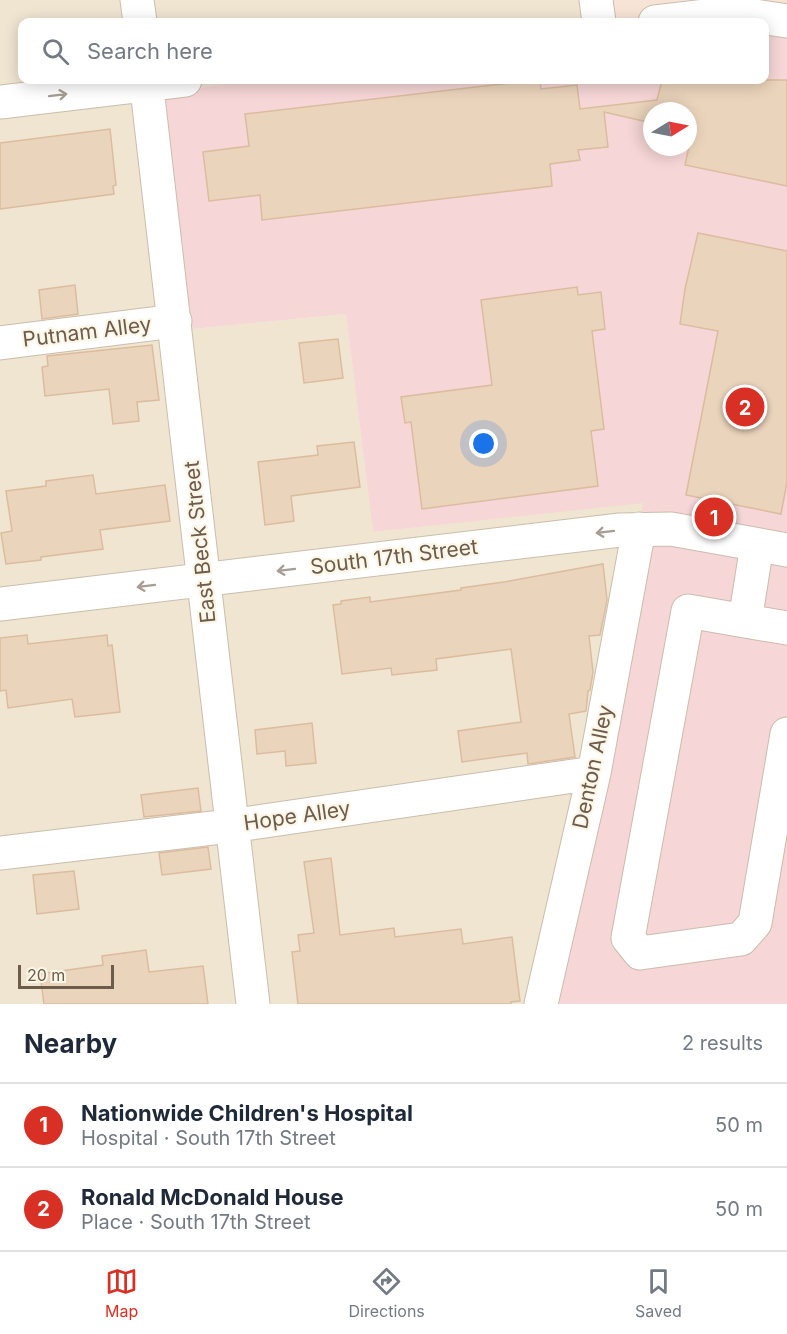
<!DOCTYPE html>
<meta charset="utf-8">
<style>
:root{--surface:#fff;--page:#f2f2f3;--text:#1f2937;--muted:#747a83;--line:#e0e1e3;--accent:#d93025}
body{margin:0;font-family:Inter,sans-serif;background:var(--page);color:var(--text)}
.compass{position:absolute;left:643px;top:102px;width:54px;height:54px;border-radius:50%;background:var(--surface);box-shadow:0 3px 15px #0003;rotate:80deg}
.scale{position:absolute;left:18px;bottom:15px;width:96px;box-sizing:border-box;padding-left:6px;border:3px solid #6d5b4b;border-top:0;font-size:16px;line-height:21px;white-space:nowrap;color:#6d5b4b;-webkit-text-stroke:4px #fcf6e7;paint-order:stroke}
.you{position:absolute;left:484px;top:444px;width:21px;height:21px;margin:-15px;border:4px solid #fff;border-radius:50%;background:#1a73e8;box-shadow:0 0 0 9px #1a73e833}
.badge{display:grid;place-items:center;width:39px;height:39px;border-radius:50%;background:var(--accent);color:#fff;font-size:20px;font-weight:700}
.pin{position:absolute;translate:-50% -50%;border:3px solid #fff;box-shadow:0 2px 6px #0006}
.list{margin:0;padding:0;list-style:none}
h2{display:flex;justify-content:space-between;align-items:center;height:78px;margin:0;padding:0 24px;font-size:26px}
h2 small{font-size:20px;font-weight:400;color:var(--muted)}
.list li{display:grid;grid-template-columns:39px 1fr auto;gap:18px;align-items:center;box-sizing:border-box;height:84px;padding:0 24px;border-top:2px solid var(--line)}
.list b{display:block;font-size:22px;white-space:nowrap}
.list p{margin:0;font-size:20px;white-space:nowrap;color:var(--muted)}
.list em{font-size:20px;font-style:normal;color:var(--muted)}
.icon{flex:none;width:33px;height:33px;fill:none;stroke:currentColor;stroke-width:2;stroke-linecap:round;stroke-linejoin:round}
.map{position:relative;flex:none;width:787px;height:1004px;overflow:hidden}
.search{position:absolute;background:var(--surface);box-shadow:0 3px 15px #0003;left:18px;right:18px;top:18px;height:66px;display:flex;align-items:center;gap:15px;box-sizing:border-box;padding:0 21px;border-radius:12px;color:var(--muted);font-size:22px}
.sheet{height:246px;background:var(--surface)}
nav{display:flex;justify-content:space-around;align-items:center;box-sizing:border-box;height:84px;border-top:2px solid var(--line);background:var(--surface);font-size:16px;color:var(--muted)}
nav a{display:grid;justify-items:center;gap:3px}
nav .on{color:var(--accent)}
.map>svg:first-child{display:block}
.residential{fill:#efe5d1}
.commercial{fill:#f8e4d6}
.medical{fill:#f6d6d6;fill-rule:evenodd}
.building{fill:#ebd4bc;stroke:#dcbc9f;stroke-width:1.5}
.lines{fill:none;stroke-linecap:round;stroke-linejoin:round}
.minor-casing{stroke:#cabdad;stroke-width:35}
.minor{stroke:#fff;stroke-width:33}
.oneway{stroke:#a79d93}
.labels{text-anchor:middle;stroke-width:4.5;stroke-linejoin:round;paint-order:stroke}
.street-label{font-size:21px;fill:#6d5b4b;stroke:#fcf6e7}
</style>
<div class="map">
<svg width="787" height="1004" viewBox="0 0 787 1004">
<rect width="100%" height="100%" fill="#f9f2e2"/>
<path class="residential" d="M0 0H595L597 22H22V80H255L164 93 192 329 346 314 373 532 644 502 547 1004H0Z"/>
<path class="commercial" d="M595 0H787V9L768 5 634 22H597Z"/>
<path class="medical" d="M768 5 787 9V1004H547L643 503 373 532 346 314 192 329 164 93 255 80H764V22H634ZM652 111H688V147H652Z"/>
<path class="building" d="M535 80H540L541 89 577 85 580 109 657 100 662 80H787V186L685 165 692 132 688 131V111H652V123L604 112 608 147 578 150 580 160 550 164 552 186 262 220 260 195 209 201 203 152 249 146 245 114Z
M110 129 116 185 113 186 114 194 0 209V143Z
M698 233 787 251V482L781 514 686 495 718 331 680 324 685 289Z
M75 285 78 314 42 319 39 290Z
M577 287 578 295 601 292 605 329 592 331 604 429 591 431 598 486 422 509 411 422 405 423 401 397 492 385 481 300Z
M338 339 343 378 304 383 299 343Z
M152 345 159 400 137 402 139 421 113 424 109 389 45 396 42 367 48 366 47 356Z
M354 442 360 487 291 496 294 521 265 525 258 462 318 455 317 446Z
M93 475 96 494 165 485 170 521 100 530 103 549 41 557V560L6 564 1 533 12 531 6 491 46 486V481Z
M603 564 607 600 600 635 589 636 593 672 590 690 588 691 586 711 569 714 575 757 528 764 527 753 462 762 458 731 521 722 511 649 436 659 437 670 392 675 391 668 342 674 333 605 341 604V601L370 597V602L461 590V588L504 582Z
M27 635 28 644 107 635 108 646 112 645 120 712 75 717 72 699 8 708 6 690 0 691V638Z
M312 723 316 763 286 766 285 751 257 754 255 730Z
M198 788 201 811 144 817 141 795Z
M208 847 211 869 162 875 159 853Z
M331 858 340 935 394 928 395 937 461 929 463 944 512 937 520 1001 511 1002V1004H298L292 952 300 951 298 935 314 933 304 862Z
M74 871 79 909 37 914 33 875Z
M146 950 149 972 203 966 208 1004H44L40 974 103 965 102 956Z"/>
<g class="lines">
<defs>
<path id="minor" d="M137 0 140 22
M596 0 599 22
M655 22 714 15 741 14 787 21
M146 80C182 388 216 696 253 1004
M0 102 185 80
M0 343 175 321
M757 545 745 621 688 611 628 938 640 953 741 939 755 923 787 734
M0 604 620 530 671 529 787 550
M745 621 787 628
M0 853 230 826 594 773
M541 1004 594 773 639 529"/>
</defs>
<use href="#minor" class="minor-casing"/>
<use href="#minor" class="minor"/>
</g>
<defs><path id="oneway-shaft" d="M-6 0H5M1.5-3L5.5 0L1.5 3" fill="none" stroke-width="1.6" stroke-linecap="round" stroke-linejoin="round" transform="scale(1.5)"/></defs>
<g class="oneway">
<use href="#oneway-shaft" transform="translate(58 95) rotate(-7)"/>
<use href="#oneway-shaft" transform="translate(605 532) rotate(173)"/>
<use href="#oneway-shaft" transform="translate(286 570) rotate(173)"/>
<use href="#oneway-shaft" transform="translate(146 586) rotate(173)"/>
</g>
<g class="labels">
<g class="street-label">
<text transform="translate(87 332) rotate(-7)" y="7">Putnam Alley</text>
<text transform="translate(200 542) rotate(-96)" y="7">East Beck Street</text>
<text transform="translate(394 557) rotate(-7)" y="7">South 17th Street</text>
<text transform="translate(593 767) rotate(-78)" y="7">Denton Alley</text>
<text transform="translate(297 816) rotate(-8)" y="7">Hope Alley</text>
</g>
</g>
</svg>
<svg class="compass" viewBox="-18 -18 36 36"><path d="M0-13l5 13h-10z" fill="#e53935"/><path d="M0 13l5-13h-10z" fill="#747a83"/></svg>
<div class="scale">20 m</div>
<div class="you"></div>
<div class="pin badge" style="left:714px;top:517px">1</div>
<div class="pin badge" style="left:745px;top:407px">2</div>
<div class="search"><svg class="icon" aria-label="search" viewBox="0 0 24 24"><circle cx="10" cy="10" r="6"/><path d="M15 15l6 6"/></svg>Search here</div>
</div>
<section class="sheet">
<h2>Nearby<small>2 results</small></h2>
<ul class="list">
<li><span class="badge">1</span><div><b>Nationwide Children's Hospital</b><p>Hospital · South 17th Street</p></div><em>50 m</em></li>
<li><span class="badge">2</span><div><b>Ronald McDonald House</b><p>Place · South 17th Street</p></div><em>50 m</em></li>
</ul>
</section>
<nav>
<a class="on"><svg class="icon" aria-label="map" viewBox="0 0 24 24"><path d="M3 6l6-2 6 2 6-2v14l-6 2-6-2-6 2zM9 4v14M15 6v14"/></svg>Map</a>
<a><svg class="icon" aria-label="directions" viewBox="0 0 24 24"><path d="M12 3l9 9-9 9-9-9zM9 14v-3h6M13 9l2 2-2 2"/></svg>Directions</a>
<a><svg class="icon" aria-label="saved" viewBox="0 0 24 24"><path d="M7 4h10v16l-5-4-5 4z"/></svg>Saved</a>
</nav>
